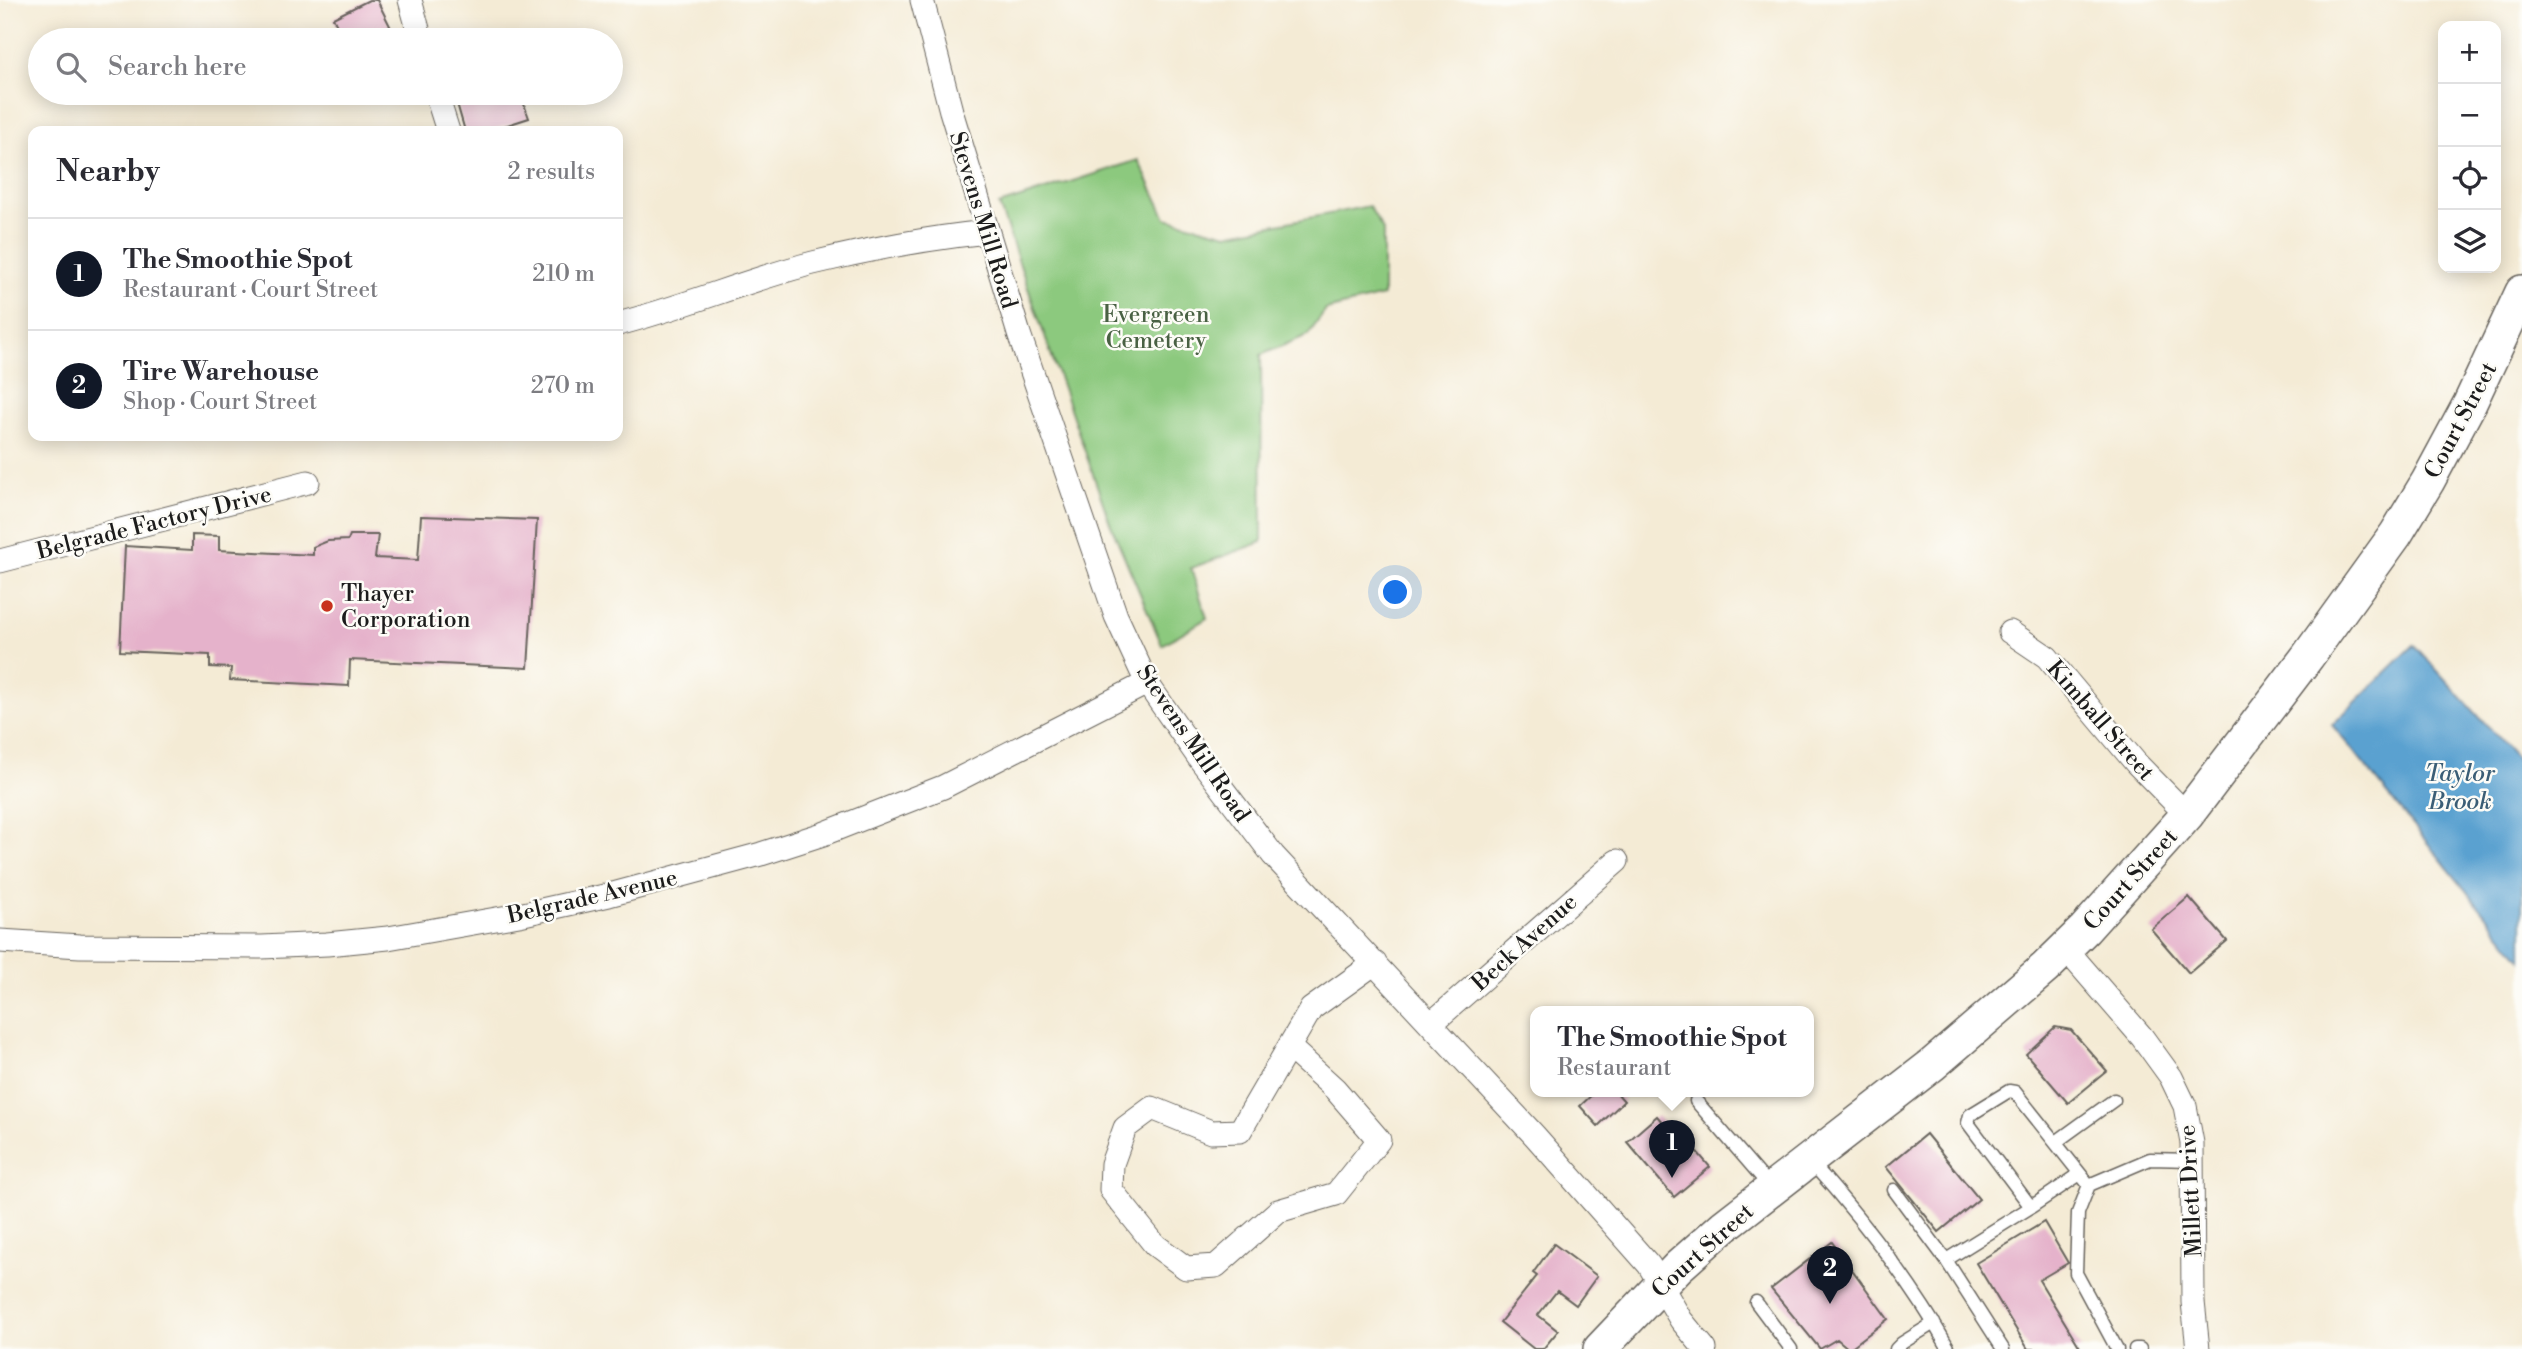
<!DOCTYPE html>
<meta charset="utf-8">
<style>
:root{--surface:#fff;--page:#f7f7f7;--text:#2b2b33;--muted:#7c7c81;--line:#e1e1e2;--accent:#111827}
body{margin:0;font-family:"Libre Bodoni",serif;background:var(--page);color:var(--text)}
.controls{position:absolute;right:21px;top:21px;display:grid;overflow:hidden;border-radius:14px;box-shadow:0 4px 18px #0003}
.controls button{width:63px;height:63px;display:grid;place-items:center;padding:0;border:0;border-bottom:2px solid var(--line);background:var(--surface);color:var(--text);font:35px sans-serif}
.you{position:absolute;left:1396px;top:593px;width:24px;height:24px;margin:-18px;border:5px solid #fff;border-radius:50%;background:#1a73e8;box-shadow:0 0 0 10px #1a73e833}
.badge{display:grid;place-items:center;width:46px;height:46px;border-radius:50%;background:var(--accent);color:#fff;font-size:23px;font-weight:700}
.pin{position:absolute;translate:-50% -58px;filter:drop-shadow(0 2px 4px #0008)}
.pin::after{content:'';position:absolute;top:37px;width:24px;height:21px;background:inherit;clip-path:polygon(0 0,100% 0,50% 100%)}
.popup{position:absolute;left:1530px;top:1006px;width:284px;height:91px;box-sizing:border-box;display:grid;place-content:center;border-radius:14px;background:var(--surface);filter:drop-shadow(0 2px 5px #0005);font-size:23px;white-space:nowrap;color:var(--muted)}
.popup b{font-size:26px;color:var(--text)}
.popup::after{content:'';position:absolute;left:50%;top:100%;margin-left:-14px;border:14px solid transparent;border-top-color:var(--surface)}
.list{margin:0;padding:0;list-style:none}
h2{display:flex;justify-content:space-between;align-items:center;height:91px;margin:0;padding:0 28px;font-size:30px}
h2 small{font-size:23px;font-weight:400;color:var(--muted)}
.list li{display:grid;grid-template-columns:46px 1fr auto;gap:21px;align-items:center;box-sizing:border-box;height:112px;padding:0 28px;border-top:2px solid var(--line)}
.list b{display:block;font-size:26px;white-space:nowrap}
.list p{margin:0;font-size:23px;white-space:nowrap;color:var(--muted)}
.list em{font-size:23px;font-style:normal;color:var(--muted)}
.icon{flex:none;width:38px;height:38px;fill:none;stroke:currentColor;stroke-width:2;stroke-linecap:round;stroke-linejoin:round}
.map{position:relative;flex:none;width:2522px;height:1349px;overflow:hidden}
.search{position:absolute;background:var(--surface);box-shadow:0 4px 18px #0003;left:28px;top:28px;width:595px;height:77px;display:flex;align-items:center;gap:18px;box-sizing:border-box;padding:0 24px;border-radius:38px;color:var(--muted);font-size:26px}
.panel{position:absolute;background:var(--surface);box-shadow:0 4px 18px #0003;left:28px;top:126px;width:595px;height:315px;border-radius:14px}
.map>svg:first-child{display:block}
.green{fill:#8cc97e;stroke:#54724d;stroke-width:2}
.water{fill:#5aa1d0;stroke:#3b5e76;stroke-width:2}
.building{fill:#e5b2cb}
.lines{fill:none;stroke-linecap:round;stroke-linejoin:round}
.service-casing{stroke:#68645d;stroke-width:15}
.minor-casing{stroke:#68645d;stroke-width:25}
.secondary-casing{stroke:#68645d;stroke-width:36}
.service{stroke:#fff;stroke-width:12}
.minor{stroke:#fff;stroke-width:23}
.secondary{stroke:#fff;stroke-width:33}
.poi-dot{fill:#c8321e;stroke:#fdfcf7;stroke-width:2.5}
.labels{text-anchor:middle;stroke-width:5;stroke-linejoin:round;paint-order:stroke}
.street-label{font-size:23px;fill:#1c1c1c;stroke:#fdfcf7}
.park-label{font-size:23px;fill:#496143;stroke:#fdfcf7}
.poi-label{font-size:23px;fill:#1c1c1c;stroke:#fdfcf7;text-anchor:start}
.water-label{font-size:24px;font-style:italic;fill:#3b5e76;stroke:#fdfcf7}
</style>
<div class="map">
<svg width="2522" height="1349" viewBox="0 0 2522 1349">
<rect width="100%" height="100%" fill="#fdfcf7"/>
<filter id="ink" filterUnits="userSpaceOnUse"><feTurbulence type="fractalNoise" baseFrequency=".0143" numOctaves="2"/><feDisplacementMap in="SourceGraphic" scale="14" xChannelSelector="R" yChannelSelector="G"/><feConvolveMatrix kernelMatrix="1 2 1 2 8 2 1 2 1" color-interpolation-filters="sRGB"/></filter>
<filter id="wash" filterUnits="userSpaceOnUse"><feTurbulence type="fractalNoise" baseFrequency=".00686" numOctaves="4" result="noise"/><feDisplacementMap in="SourceGraphic" scale="28" xChannelSelector="R" yChannelSelector="G"/><feGaussianBlur stdDeviation="1.57" result="paint"/><feColorMatrix in="noise" values="0 0 0 0 0 0 0 0 0 0 0 0 0 0 0 0 0 1.4 0 .05"/><feComposite in="paint" operator="in"/></filter>
<g filter="url(#wash)">
<rect width="100%" height="100%" fill="#f4ebd5"/>
<path class="green" d="M1138 160 1166 218 1227 234 1369 206 1383 230V296L1326 310 1308 335 1261 355 1262 542 1191 568 1207 618 1162 645 1110 523 999 205Z"/>
<path class="water" d="M2414 645 2522 764V960L2332 725Z"/>
<g id="blocks">
<path class="building" d="M369 0H377L397 40H344L333 18Z
M454 93H520L529 118 489 131H465Z
M421 516 537 520 528 668 350 660 349 686 230 680 231 668 210 667V655L120 651 125 546 192 550V535L219 536V550L313 555V547L328 541 348 540 350 535H378L375 558 418 560Z
M2189 897 2227 941 2189 973 2151 929Z
M2055 1027 2071 1030 2107 1071 2068 1103 2026 1054Z
M1595 1092H1616L1624 1101 1598 1126 1580 1106Z
M1657 1116 1687 1151 1693 1147 1710 1167 1674 1197 1627 1142Z
M1926 1134 1979 1199 1939 1232 1886 1167Z
M2044 1222 2068 1263 2039 1280 2081 1349H2028L1976 1263Z
M1832 1242 1888 1319 1849 1349 1837 1339 1820 1349 1771 1289Z
M1554 1244 1597 1276 1576 1305 1557 1291 1538 1315 1558 1331 1543 1349H1534L1500 1322 1537 1276 1533 1273Z"/>
</g>
</g>
<g filter="url(#ink)">
<use href="#blocks" fill-opacity="0" stroke="#68645d" stroke-width="2"/>
<g class="lines">
<defs>
<path id="service" d="M1696 1101 1771 1188
M2056 1142 2114 1100
M1810 1161C1862 1219 1911 1282 1949 1349
M1894 1190 1946 1260 2031 1207 1968 1123 1970 1115 2009 1091 2015 1092 2089 1185
M2031 1207 2080 1174
M1946 1260 2003 1349
M1756 1302 1791 1349
M1896 1349 1902 1343 1934 1323
M2117 1349 2076 1273 2078 1213 2089 1185 2150 1159 2192 1160
M2135 1349H2140"/>
<path id="minor" d="M410 0 421 40
M922 0 951 111 1019 334 1116 616 1147 683 1199 758 1273 855 1535 1136 1649 1265 1681 1320 1705 1349
M436 93 448 131
M618 324C684 307 747 280 813 263 870 249 928 238 987 232
M0 561 308 482
M2010 632 2047 657 2136 763 2187 815
M0 941 80 946 262 947 327 944 388 938 519 915 609 895 761 854 823 834 943 787 1147 683
M2065 948 2142 1037 2171 1077 2185 1106 2192 1143 2193 1302 2198 1349
M1432 1023 1617 861
M1289 1047 1335 1089 1379 1140 1336 1194 1278 1211 1216 1266 1186 1268 1155 1245 1111 1190 1112 1164 1125 1128 1152 1108 1211 1132 1240 1131 1311 1009 1375 963"/>
<path id="secondary" d="M1600 1349 1678 1267 1724 1226 1932 1065 2045 968 2085 929 2187 815 2308 656 2396 534 2428 481 2470 403 2522 292"/>
</defs>
<use href="#service" class="service-casing"/>
<use href="#minor" class="minor-casing"/>
<use href="#secondary" class="secondary-casing"/>
<use href="#service" class="service"/>
<use href="#minor" class="minor"/>
<use href="#secondary" class="secondary"/>
</g>
</g>
<circle class="poi-dot" cx="327" cy="606" r="7"/>
<g class="labels">
<g class="street-label">
<text transform="translate(984 220) rotate(73)" y="8">Stevens Mill Road</text>
<text transform="translate(2460 420) rotate(-62)" y="8">Court Street</text>
<text transform="translate(154 522) rotate(-14)" y="8">Belgrade Factory Drive</text>
<text transform="translate(2101 720) rotate(49)" y="8">Kimball Street</text>
<text transform="translate(1194 743) rotate(56)" y="8">Stevens Mill Road</text>
<text transform="translate(2130 879) rotate(-48)" y="8">Court Street</text>
<text transform="translate(592 896) rotate(-13)" y="8">Belgrade Avenue</text>
<text transform="translate(1524 942) rotate(-42)" y="8">Beck Avenue</text>
<text transform="translate(2190 1191) rotate(-93)" y="8">Millett Drive</text>
<text transform="translate(1702 1250) rotate(-42)" y="8">Court Street</text>
</g>
<g class="park-label">
<text x="1156" y="322">Evergreen<tspan x="1156" dy="26">Cemetery</tspan></text>
</g>
<g class="poi-label">
<text x="341" y="601">Thayer<tspan x="341" dy="26">Corporation</tspan></text>
</g>
<g class="water-label">
<text x="2460" y="781">Taylor<tspan x="2460" dy="28">Brook</tspan></text>
</g>
</g>
</svg>
<div class="controls">
<button>+</button>
<button>−</button>
<button><svg class="icon" aria-label="locate" viewBox="0 0 24 24"><circle cx="12" cy="12" r="6"/><path d="M12 2v4M12 18v4M2 12h4M18 12h4"/></svg></button>
<button><svg class="icon" aria-label="layers" viewBox="0 0 24 24"><path d="M12 4l9 5-9 5-9-5zM3 14l9 5 9-5"/></svg></button>
</div>
<div class="you"></div>
<div class="pin badge" style="left:1672px;top:1178px">1</div>
<div class="popup"><b>The Smoothie Spot</b>Restaurant</div>
<div class="pin badge" style="left:1830px;top:1304px">2</div>
<div class="search"><svg class="icon" aria-label="search" viewBox="0 0 24 24"><circle cx="10" cy="10" r="6"/><path d="M15 15l6 6"/></svg>Search here</div>
<section class="panel">
<h2>Nearby<small>2 results</small></h2>
<ul class="list">
<li><span class="badge">1</span><div><b>The Smoothie Spot</b><p>Restaurant · Court Street</p></div><em>210 m</em></li>
<li><span class="badge">2</span><div><b>Tire Warehouse</b><p>Shop · Court Street</p></div><em>270 m</em></li>
</ul>
</section>
</div>
